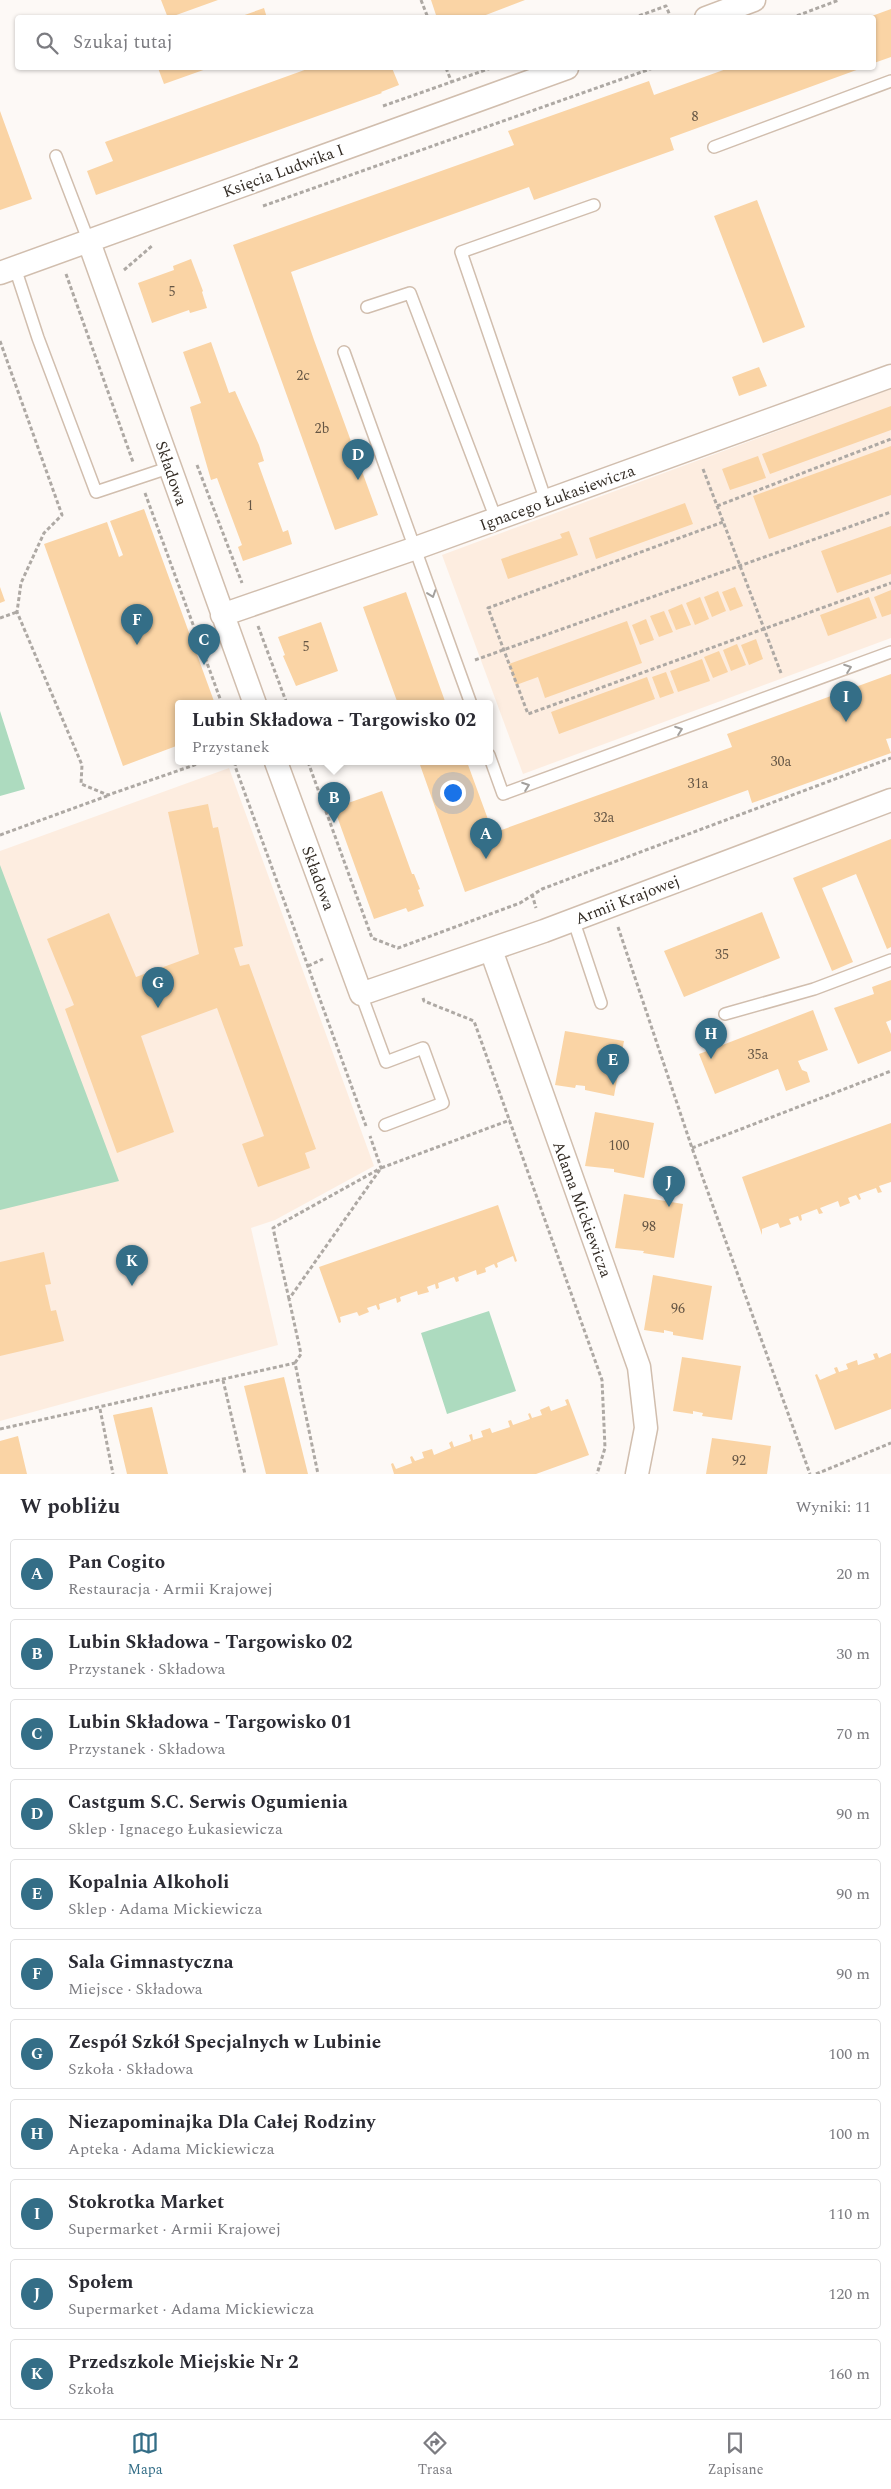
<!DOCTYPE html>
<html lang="pl">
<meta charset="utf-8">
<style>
:root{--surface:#fff;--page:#f2f2f3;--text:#2b2b33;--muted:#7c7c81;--line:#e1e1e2;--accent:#346e87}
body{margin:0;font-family:Spectral,serif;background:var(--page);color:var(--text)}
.you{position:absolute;left:452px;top:792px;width:18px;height:18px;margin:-12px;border:4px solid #fff;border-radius:50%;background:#1a73e8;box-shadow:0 0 0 8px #1a73e833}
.badge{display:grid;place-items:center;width:32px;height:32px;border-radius:50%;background:var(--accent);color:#fff;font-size:16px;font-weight:700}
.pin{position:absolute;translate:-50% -41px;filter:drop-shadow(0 1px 2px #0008)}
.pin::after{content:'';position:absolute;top:26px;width:18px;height:15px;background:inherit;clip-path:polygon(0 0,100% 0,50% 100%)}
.popup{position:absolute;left:175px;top:700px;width:318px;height:65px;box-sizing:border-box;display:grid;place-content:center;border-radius:5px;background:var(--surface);filter:drop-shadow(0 1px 4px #0005);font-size:16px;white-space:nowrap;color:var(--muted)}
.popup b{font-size:19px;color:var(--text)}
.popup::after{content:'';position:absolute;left:50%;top:100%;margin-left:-10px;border:10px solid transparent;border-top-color:var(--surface)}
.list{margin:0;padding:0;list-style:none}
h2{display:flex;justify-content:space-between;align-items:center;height:65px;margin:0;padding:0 20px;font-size:21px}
h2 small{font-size:16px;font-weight:400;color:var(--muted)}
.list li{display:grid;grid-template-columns:32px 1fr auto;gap:15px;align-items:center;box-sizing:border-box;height:70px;margin:0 10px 10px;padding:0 10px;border:1px solid var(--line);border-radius:5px}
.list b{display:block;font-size:19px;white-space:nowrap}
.list p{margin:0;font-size:16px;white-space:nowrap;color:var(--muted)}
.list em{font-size:16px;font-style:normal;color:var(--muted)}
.icon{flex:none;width:28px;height:28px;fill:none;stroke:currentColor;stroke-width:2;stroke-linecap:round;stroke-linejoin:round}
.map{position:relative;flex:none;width:891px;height:1474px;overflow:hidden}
.search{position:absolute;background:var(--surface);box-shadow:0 1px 4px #0004;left:15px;right:15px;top:15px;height:55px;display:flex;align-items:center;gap:12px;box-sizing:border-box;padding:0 18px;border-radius:5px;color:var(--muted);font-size:19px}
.sheet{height:945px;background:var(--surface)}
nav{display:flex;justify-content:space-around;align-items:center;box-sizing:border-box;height:70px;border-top:1px solid var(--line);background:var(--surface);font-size:14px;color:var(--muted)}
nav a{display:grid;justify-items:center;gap:2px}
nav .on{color:var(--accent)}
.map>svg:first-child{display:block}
.built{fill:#fdede0}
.green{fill:#addbbf}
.building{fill:#fad4a5}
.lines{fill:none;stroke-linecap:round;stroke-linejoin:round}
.lane-casing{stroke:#d1beae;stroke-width:14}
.street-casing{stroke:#d1beae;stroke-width:25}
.path{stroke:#aea9a4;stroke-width:3;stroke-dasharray:4 2.5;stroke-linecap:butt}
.lane{stroke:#fff;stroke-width:11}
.street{stroke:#fff;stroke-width:22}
.oneway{stroke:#a3a09d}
.labels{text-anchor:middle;stroke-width:4;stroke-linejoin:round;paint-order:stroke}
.number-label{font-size:14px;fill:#655645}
.street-label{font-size:16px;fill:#332c25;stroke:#fff}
</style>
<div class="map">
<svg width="891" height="1474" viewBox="0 0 891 1474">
<rect width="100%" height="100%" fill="#fdf9f6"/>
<path class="built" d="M891 389V638L523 774 442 555Z
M229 768 374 1166 275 1220 251 1228 278 1345 0 1421V851Z"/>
<path class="green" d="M0 711 25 789 0 796Z
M0 865 119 1181 0 1210Z
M489 1311 516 1391 447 1414 421 1333Z"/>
<path class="building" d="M161 0H218L168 18Z
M431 0H525L478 18H437Z
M264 8 267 18H239V17Z
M891 9V57L874 63V18L869 17Z
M158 68H209L164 84Z
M310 68H392L399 85 381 92 382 93 96 195 87 171 113 161 105 142Z
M729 68H862L670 138 674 150 534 200 529 187 291 272 314 340 378 515 335 530 233 245 514 145 508 131 649 81 654 95Z
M0 111 32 199 0 210Z
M757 200 805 327 763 343 714 216Z
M191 259 203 291 202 292 207 308 190 313 189 310 152 323 138 283 174 270 173 266Z
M211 342 229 393 235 391 259 445 264 461 258 463 283 532 288 530 292 544 243 561 238 547 242 545 217 478 211 480 190 407 201 403 183 352Z
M759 367 767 386 739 396 732 377Z
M891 406V430L770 474 762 454Z
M891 446V495L769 539 753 496Z
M758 456 766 478 730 490 722 469Z
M685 503 693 524 596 559 589 538Z
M144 509 215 704H179V745L123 766 44 544 107 522 119 557 123 555 110 521Z
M891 526V574L837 593 821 551Z
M569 531 578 555 508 579 501 559 562 538 560 534Z
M0 587 5 601 0 603Z
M735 587 743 606 730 611 722 592Z
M891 590V614L882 617 874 597Z
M718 591 726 611 712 617 704 597Z
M406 592 437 679 446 704H398L363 607Z
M700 597 709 619 695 625 686 603Z
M869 597 877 618 828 636 820 615Z
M682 604 691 625 676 630 668 610Z
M664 611 673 632 659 637 650 616Z
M646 619 654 640 640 645 632 625Z
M627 621 642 663 545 698 538 677 516 685 509 664Z
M321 622 338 671 296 686 283 656 285 655 278 637Z
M756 639 763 659 749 665 741 645Z
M737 644 746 665 731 671 723 650Z
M719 651 728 672 713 678 704 657Z
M702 659 710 681 678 692 670 671Z
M666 672 674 693 660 698 652 677Z
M891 674V738L886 739 891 753 752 803 748 790 465 892 419 762H467L493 833 732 747 727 734Z
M647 677 655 699 559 734 551 712Z
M382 791 412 874H414L420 889 418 890 424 906 408 912 406 908 374 919 334 808Z
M208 804 213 828 218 827 243 946 234 948 240 966 249 964 316 1149 305 1153 310 1168 258 1187 242 1144 264 1136 217 1008 141 1036 174 1132 117 1153 65 1009 74 1005 47 939 109 913 136 977 199 954 168 812Z
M891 839V947L887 949 856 874 822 888 853 962 832 971 793 878Z
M762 912 780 958 684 997 664 951Z
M891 980V1020L886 1022 891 1034V1051L858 1064 834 1008 874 994 872 987Z
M813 1010 828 1050 798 1061 802 1070 807 1072 810 1082 786 1091 778 1069 715 1094 699 1054Z
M565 1031 624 1041 614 1096 585 1090V1086L576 1085 575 1088 555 1085Z
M595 1112 654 1123 644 1178 614 1172V1169L585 1166Z
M891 1123V1182L879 1186 882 1192 878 1193 876 1188 859 1194 861 1199 859 1200 856 1195 848 1198 850 1203 840 1207 838 1201 820 1208 823 1213 819 1214 817 1209 801 1215 802 1220 800 1221 798 1216 789 1219 791 1224 780 1228 778 1223 762 1229V1235L742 1177Z
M624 1194 683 1204 674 1258 643 1253 644 1251 615 1248Z
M498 1205 517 1261 515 1262 513 1256 497 1263 498 1267 496 1268 494 1264 485 1268 486 1272 477 1275 476 1270 458 1277 459 1281 456 1282 454 1277 438 1283 439 1288 436 1289 435 1284 427 1287 429 1292 418 1295 417 1291 400 1297 401 1301 397 1303 396 1298 379 1304 380 1309 378 1310 376 1305 367 1308 369 1312 359 1316 357 1312 340 1317 341 1322 339 1323 319 1267Z
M44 1252 51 1284 45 1285 51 1311 56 1310 64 1341 0 1356V1262Z
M653 1275 712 1286 703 1340 673 1335V1332L664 1330V1333L644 1330Z
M877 1353 879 1358 891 1353V1409L835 1430 815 1375 817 1374 820 1380 836 1373 834 1368 837 1367 839 1372 848 1369 846 1364 857 1360 858 1365 875 1359 873 1354Z
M682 1357 741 1366 732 1420 702 1416 703 1413 693 1411V1414L673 1411Z
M284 1377 308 1474H266L244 1386Z
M568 1399 589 1455 536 1474H394L391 1464 393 1463 396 1469 412 1463 410 1457 412 1456 415 1461 424 1458 422 1452 432 1449 434 1455 451 1448 449 1443 452 1441 454 1447 471 1441 469 1435 472 1434 473 1440 483 1437 481 1431 490 1428 492 1433 510 1427 508 1421 511 1420 513 1425 530 1419 528 1414 530 1413 532 1418 542 1415 540 1410 549 1406 551 1411 567 1405 565 1400Z
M152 1407 168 1474H127L113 1415Z
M18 1436 27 1474H0V1441Z
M712 1438 771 1446 767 1474H706Z"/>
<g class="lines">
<defs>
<path id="lane" d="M714 147 891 81
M56 156 89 242
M15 268 38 338 96 492 171 467
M367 307 410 293 496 519
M344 352 471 704
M546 501 461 252 594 205
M489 755 503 794 891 652
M573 919 601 1003
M361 994 386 1062 423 1048 443 1103 385 1125
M725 1014 814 989 891 960"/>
<path id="street" d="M706 18 754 0
M89 242 255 704
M0 273 567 68
M222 615 416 548 891 376
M276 762 361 994 544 931 891 800
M491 950 639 1367 646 1428 637 1474"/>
</defs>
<use href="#lane" class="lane-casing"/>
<use href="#street" class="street-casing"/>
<path class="path" d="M421 0 428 18
M633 18 666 6 671 18
M791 18 839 0
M446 68 452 83
M383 106 491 68
M263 206 653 68
M124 270 153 245
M66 274 133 462
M0 341 62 515 44 533 21 583 17 612 82 765 81 784 108 795 203 762
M197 465 242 583
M703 469 781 673
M145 493 222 704
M717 506 891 439
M723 522 488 608 528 714 891 583
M0 618 17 612
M258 626 287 704
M475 660 891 512
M236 762 235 766 366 1126
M308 762 372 938 398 948 520 903 542 889 891 758
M0 835 107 796
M532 894 536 908
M618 927 692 1148 810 1474
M308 966 323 959
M423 998 424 1001 474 1021 602 1380 605 1448 597 1474
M692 1148 891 1071
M289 1299 273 1228 381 1168 370 1136
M295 1363 301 1354 289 1299 381 1168 510 1120
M223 1380 245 1474
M100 1409 113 1474
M0 1429 295 1363 318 1474
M816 1474 891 1443"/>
<use href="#lane" class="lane"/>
<use href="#street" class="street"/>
</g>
<defs><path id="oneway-chevron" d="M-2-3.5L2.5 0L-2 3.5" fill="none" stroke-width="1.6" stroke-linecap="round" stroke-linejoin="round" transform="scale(1.25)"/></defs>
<g class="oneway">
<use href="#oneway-chevron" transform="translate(432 594) rotate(71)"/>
<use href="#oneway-chevron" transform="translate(848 668) rotate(-20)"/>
<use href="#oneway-chevron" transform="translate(679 730) rotate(-20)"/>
<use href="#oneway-chevron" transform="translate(526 786) rotate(-20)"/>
</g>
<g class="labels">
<g class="number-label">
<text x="695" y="121">8</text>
<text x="172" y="296">5</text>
<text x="303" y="380">2c</text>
<text x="322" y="433">2b</text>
<text x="250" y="510">1</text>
<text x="306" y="651">5</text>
<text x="781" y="766">30a</text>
<text x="698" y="788">31a</text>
<text x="604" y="822">32a</text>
<text x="722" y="959">35</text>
<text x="758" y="1059">35a</text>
<text x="619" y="1150">100</text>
<text x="649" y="1231">98</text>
<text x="678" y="1313">96</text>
<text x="739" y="1465">92</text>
</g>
<g class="street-label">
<text transform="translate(283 170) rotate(-20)" y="6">Księcia Ludwika I</text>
<text transform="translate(172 473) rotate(71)" y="6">Składowa</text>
<text transform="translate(557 497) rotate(-20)" y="6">Ignacego Łukasiewicza</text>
<text transform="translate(319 878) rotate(70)" y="6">Składowa</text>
<text transform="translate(627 899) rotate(-21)" y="6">Armii Krajowej</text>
<text transform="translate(583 1209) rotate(70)" y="6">Adama Mickiewicza</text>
</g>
</g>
</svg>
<div class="you"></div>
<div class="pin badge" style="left:486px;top:859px">A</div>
<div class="pin badge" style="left:334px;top:823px">B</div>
<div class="popup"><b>Lubin Składowa - Targowisko 02</b>Przystanek</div>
<div class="pin badge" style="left:204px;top:665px">C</div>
<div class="pin badge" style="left:358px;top:480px">D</div>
<div class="pin badge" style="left:613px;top:1085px">E</div>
<div class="pin badge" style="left:137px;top:645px">F</div>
<div class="pin badge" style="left:158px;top:1008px">G</div>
<div class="pin badge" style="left:711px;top:1059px">H</div>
<div class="pin badge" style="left:846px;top:722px">I</div>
<div class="pin badge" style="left:669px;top:1207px">J</div>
<div class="pin badge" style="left:132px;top:1286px">K</div>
<div class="search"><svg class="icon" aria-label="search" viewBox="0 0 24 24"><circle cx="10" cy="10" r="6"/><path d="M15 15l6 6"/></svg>Szukaj tutaj</div>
</div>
<section class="sheet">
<h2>W pobliżu<small>Wyniki: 11</small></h2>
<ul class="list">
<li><span class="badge">A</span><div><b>Pan Cogito</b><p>Restauracja · Armii Krajowej</p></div><em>20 m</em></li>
<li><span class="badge">B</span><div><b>Lubin Składowa - Targowisko 02</b><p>Przystanek · Składowa</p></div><em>30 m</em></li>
<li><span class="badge">C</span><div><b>Lubin Składowa - Targowisko 01</b><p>Przystanek · Składowa</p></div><em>70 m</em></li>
<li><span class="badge">D</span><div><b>Castgum S.C. Serwis Ogumienia</b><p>Sklep · Ignacego Łukasiewicza</p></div><em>90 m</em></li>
<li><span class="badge">E</span><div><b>Kopalnia Alkoholi</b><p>Sklep · Adama Mickiewicza</p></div><em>90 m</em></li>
<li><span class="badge">F</span><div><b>Sala Gimnastyczna</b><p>Miejsce · Składowa</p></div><em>90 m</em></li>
<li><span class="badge">G</span><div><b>Zespół Szkół Specjalnych w Lubinie</b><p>Szkoła · Składowa</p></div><em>100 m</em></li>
<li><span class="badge">H</span><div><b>Niezapominajka Dla Całej Rodziny</b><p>Apteka · Adama Mickiewicza</p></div><em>100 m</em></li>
<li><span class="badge">I</span><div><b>Stokrotka Market</b><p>Supermarket · Armii Krajowej</p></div><em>110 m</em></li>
<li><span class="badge">J</span><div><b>Społem</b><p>Supermarket · Adama Mickiewicza</p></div><em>120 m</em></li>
<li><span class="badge">K</span><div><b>Przedszkole Miejskie Nr 2</b><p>Szkoła</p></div><em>160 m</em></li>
</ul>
</section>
<nav>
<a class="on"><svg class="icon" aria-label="map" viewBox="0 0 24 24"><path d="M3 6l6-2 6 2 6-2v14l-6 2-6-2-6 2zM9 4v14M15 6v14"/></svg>Mapa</a>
<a><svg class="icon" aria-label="directions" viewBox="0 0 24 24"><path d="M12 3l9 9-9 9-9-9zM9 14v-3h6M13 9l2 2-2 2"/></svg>Trasa</a>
<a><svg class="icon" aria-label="saved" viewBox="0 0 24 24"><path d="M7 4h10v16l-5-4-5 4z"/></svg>Zapisane</a>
</nav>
